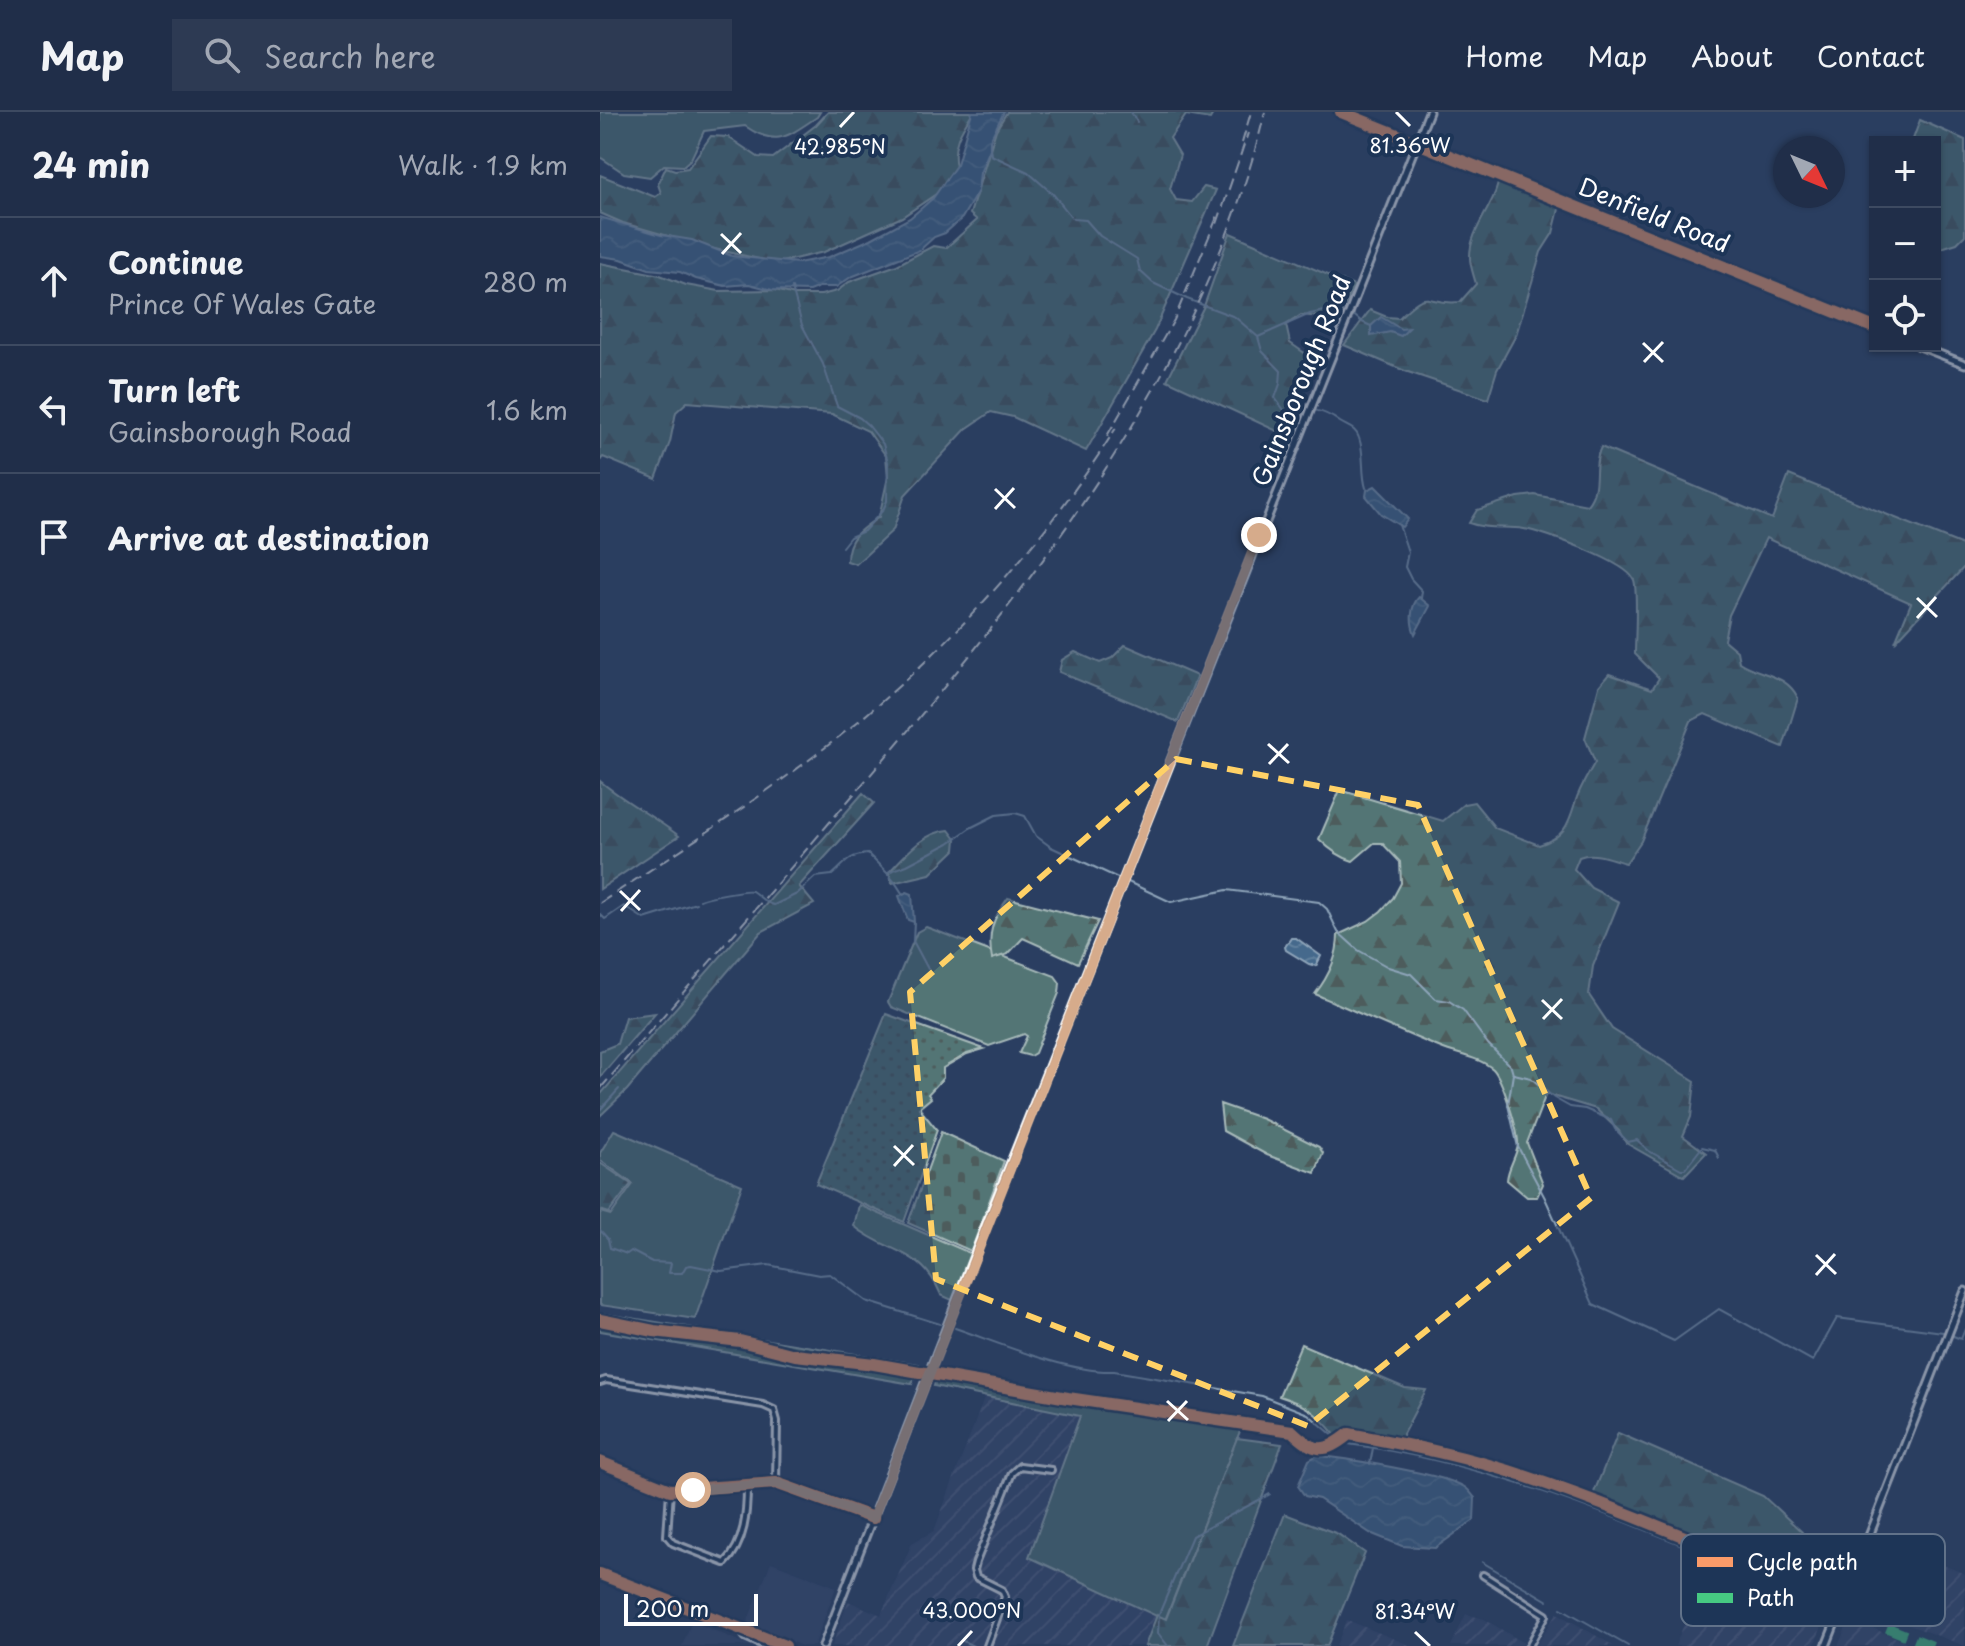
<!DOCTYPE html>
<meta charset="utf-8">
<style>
:root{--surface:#202e49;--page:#2d3a53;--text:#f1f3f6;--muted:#a2a8b4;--line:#3d4a61}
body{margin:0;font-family:"Playpen Sans",sans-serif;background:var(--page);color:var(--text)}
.controls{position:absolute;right:24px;top:24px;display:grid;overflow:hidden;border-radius:0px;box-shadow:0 2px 6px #0004}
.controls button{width:72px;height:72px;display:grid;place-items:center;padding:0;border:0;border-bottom:2px solid var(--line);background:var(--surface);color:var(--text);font:40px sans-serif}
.compass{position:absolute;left:1173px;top:24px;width:72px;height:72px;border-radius:50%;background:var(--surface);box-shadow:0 2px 6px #0004;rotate:133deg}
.scale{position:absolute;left:24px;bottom:20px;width:134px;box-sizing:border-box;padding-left:8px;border:4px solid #fff;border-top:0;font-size:22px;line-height:28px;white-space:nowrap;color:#fff;-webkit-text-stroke:6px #1d3557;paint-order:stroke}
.stop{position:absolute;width:24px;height:24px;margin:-18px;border:6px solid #d6ab8b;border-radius:50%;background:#fff}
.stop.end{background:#d6ab8b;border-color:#fff;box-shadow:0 2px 8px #0008}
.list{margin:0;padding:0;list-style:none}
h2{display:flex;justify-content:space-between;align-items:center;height:104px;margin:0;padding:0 32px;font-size:34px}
h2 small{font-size:26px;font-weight:400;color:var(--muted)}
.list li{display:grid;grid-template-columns:52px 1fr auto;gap:24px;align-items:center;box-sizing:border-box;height:128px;padding:0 32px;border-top:2px solid var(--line)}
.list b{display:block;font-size:30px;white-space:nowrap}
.list p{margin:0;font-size:26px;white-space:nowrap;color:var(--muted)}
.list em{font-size:26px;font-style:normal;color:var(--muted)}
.icon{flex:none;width:44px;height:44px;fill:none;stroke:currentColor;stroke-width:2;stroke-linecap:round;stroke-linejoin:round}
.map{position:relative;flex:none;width:1365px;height:1534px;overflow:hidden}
header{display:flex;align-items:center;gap:48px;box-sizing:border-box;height:112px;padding:0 40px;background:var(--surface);border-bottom:2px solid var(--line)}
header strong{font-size:38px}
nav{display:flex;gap:44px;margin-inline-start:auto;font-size:28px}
.search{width:560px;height:72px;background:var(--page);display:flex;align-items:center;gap:20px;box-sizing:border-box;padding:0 28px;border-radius:0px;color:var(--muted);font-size:30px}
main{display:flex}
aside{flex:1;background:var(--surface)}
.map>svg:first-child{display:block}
.built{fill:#39496d}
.industrial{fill:url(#industrial-furrows)}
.green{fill:#527575;stroke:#a8baba;stroke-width:2}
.forest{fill:url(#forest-firs);stroke:#a8baba;stroke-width:2}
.cemetery{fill:url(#cemetery-stones);stroke:#a8baba;stroke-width:2}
.garden{fill:url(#garden-dots);stroke:#a8baba;stroke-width:2}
.water{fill:url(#water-waves);stroke:#8fa5ba;stroke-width:2}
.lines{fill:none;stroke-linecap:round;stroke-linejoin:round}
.stream{stroke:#8fa5ba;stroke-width:2}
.minor-casing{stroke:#fff;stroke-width:10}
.tertiary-casing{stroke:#fff;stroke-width:11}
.secondary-casing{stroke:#fff;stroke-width:11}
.minor{stroke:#1d3557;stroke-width:4}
.tertiary{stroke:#1d3557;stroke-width:5}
.secondary{stroke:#1d3557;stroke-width:5}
.rail{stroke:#fff;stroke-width:2;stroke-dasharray:12 6;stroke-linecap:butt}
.quiet{stroke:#46c982;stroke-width:10;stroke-dasharray:20 10;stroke-linecap:butt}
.cycleway-casing{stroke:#1d3557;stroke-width:17}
.cycleway{stroke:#fa9b69;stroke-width:12}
.route{stroke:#d6ab8b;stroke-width:10}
.marked{fill:none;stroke:#ffd166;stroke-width:6;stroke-dasharray:16 10;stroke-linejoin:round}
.ticks{fill:none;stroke:#fff;stroke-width:3}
.labels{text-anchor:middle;stroke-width:8;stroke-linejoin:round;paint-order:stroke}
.street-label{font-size:24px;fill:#fff;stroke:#1d3557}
.key{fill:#1d3557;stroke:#617289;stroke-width:2}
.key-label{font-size:22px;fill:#fff}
.ticks-label{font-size:20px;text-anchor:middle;fill:#fff;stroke:#1d3557;stroke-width:8;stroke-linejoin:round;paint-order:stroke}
</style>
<header>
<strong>Map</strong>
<div class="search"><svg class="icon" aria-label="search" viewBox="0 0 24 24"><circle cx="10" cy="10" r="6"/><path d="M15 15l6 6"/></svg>Search here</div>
<nav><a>Home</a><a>Map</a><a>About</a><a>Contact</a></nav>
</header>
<main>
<aside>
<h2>24 min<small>Walk · 1.9 km</small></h2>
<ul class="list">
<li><svg class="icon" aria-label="ahead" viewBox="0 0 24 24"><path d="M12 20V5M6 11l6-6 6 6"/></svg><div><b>Continue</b><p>Prince Of Wales Gate</p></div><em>280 m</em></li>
<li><svg class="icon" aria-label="left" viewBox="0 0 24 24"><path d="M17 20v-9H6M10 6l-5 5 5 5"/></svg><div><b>Turn left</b><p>Gainsborough Road</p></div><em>1.6 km</em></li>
<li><svg class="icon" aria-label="arrive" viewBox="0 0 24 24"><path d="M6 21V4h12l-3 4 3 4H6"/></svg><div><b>Arrive at destination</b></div></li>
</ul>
</aside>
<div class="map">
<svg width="1365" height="1534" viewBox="0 0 1365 1534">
<defs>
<pattern id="industrial-furrows" width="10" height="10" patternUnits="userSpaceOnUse" patternTransform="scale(2)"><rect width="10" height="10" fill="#39496d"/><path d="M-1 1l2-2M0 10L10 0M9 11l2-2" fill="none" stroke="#576483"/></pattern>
<pattern id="forest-firs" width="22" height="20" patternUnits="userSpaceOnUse" patternTransform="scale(2)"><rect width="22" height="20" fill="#527575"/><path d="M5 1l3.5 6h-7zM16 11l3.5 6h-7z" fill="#4e5c5c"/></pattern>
<pattern id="cemetery-stones" width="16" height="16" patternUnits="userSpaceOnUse" patternTransform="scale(2)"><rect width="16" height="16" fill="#527575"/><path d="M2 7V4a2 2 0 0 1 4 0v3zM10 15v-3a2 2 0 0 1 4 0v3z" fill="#4e5c5c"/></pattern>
<pattern id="garden-dots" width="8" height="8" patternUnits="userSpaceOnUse" patternTransform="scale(2)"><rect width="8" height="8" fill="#527575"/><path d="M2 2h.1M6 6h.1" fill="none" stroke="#4e5c5c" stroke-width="1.8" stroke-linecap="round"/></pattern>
<pattern id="water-waves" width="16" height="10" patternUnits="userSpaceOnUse" patternTransform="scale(2)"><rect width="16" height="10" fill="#45698c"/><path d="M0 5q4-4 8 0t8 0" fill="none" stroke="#61809d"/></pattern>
</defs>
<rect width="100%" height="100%" fill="#2a3e61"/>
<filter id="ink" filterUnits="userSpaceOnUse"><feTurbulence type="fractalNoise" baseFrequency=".0125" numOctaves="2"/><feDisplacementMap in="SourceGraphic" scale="16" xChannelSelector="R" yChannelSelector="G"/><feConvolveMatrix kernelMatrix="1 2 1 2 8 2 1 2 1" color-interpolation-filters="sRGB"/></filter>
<g filter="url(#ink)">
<path class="built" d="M171 1450 236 1475 214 1534H202L147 1511Z
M92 1509 150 1534H82Z"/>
<path class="industrial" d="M385 1284 481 1304 429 1444 557 1503 545 1534H232L248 1489 281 1503 312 1431 334 1419Z
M1282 1428 1365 1462V1534L1256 1493Z
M1107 1457 1226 1504 1214 1534H1075Z
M957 1501 1014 1534H936Z
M866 1502 884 1507 929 1534H851Z
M1250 1507 1316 1534H1238Z
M747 1508 812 1534H736Z"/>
<path class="green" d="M0 0H220L217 5C188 24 177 36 145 14L104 19 91 47 83 54 64 53 50 65 24 61 0 45Z
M326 815 455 864 460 871 459 881 435 941 430 944 419 941 427 924 424 922 389 934 291 895 288 890 317 820Z
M14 1018 142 1073 95 1207 0 1193V1100L11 1103 33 1072 0 1048V1041Z
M259 1093 370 1141 352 1188 341 1183C322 1136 288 1142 254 1114Z
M0 1201 319 1252 312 1272 0 1219Z
M337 1265 505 1295 642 1314 565 1508 429 1445 480 1304 334 1274Z"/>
<path class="forest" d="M228 0H373C361 18 351 33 356 55L342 78 302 105 224 140 177 151 110 136 23 111 0 101V63L55 85 61 81 58 72 66 55 75 58 88 56 111 24 128 25 158 45 173 46 216 13Z
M407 0H614L610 7 586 3 570 26 580 43 570 77 576 88 592 90 604 75 616 78 555 218 486 339 413 305 391 300 366 317 305 383 293 418 256 452 247 449C247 425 261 417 279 405L288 365 286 344 268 319 232 302 87 290 76 300 70 330 56 367 3 345 0 349V151L60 163 86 173 119 179 175 178 195 183H221L237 179 249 170 297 153 333 134 346 136 377 108 370 102 396 18Z
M1320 8 1365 28V123L1357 131 1335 138V30H1312Z
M899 65 942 82 958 92 959 97 953 121 941 140 916 223 897 258 888 287 805 259 744 233 770 198 787 205 799 206C833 172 823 194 860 190L876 172C874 164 870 154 870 146 869 117 896 93 899 65Z
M630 121 754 174 738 207 701 203 686 213 690 231 706 242 703 297 690 325 567 268 604 194Z
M1001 335 1172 407 1189 363 1365 434V454L1295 530 1311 491 1166 426 1129 503 1124 528 1137 539 1139 550C1160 564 1186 561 1198 586L1183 635 1105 602 1091 609 1041 729 1026 751C1010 747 995 739 979 745L974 757 991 776 1019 790 993 854 989 883 1012 917 1095 969 1091 1005 1083 1024 1106 1041 1084 1064 1026 1031 1019 1019 996 997 946 982 927 1031 943 1072 937 1085H927L907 1068C908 1055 916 1046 918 1033 919 1020 902 966 893 957 879 945 858 943 841 936 799 919 757 900 715 882 729 864 738 845 738 823L768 809 781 799 793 786 801 771 800 750 782 731H774L753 749C739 745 729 737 719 727L740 678 843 709 864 692 874 690 895 716 939 733C964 725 968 714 975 691 979 677 988 663 995 650L985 626 999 574 1009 562 1052 577 1059 566 1035 542C1035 526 1038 480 1034 468 1027 450 944 420 924 417 906 414 886 418 869 411L877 398 918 385 935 383 987 393C1002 375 991 354 1001 335Z
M525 533 597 564 578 610 459 560 462 548 475 540 500 551 512 546Z
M0 669C25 690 53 704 79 724L0 777Z
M263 681 274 691 199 774 214 792 161 820 27 978 0 1004V983Z
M349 718 356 727 355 738 330 762 292 771 289 760C306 742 324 720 349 718Z
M408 786 498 809 478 851 423 826 408 842 392 847C387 821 393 806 408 786Z
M55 901 0 965V939L17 932 25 905Z
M620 992 663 1007 719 1035 723 1041 715 1061 667 1043 623 1019Z
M0 1051 31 1072 9 1101 0 1098Z
M701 1232 805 1276 826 1278 803 1322 804 1336 736 1324C717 1301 707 1293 679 1284Z
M1018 1321 1163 1384 1202 1420 1187 1460 1163 1459 991 1388Z
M637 1326 682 1332 607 1534H545L557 1503 566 1507Z
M685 1402 738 1422 765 1441 727 1534H633Z"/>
<path class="cemetery" d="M341 1020 404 1049 371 1139 308 1111Z"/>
<path class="garden" d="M286 902 384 937 367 942 343 956V966L328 982 331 986 319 996 337 1018 304 1110 216 1072Z"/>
<path class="water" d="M372 0H404L390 28V37L380 61 378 79 362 106 345 121 334 125 320 138 251 165 236 175H219L209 179 172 178 149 172 125 174 96 167 80 160 49 157 21 147 0 144V105L61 123 92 128 132 144 198 151 229 145 271 127 310 106 333 86 357 52Z
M781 205 801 217 809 216 801 224 790 220 771 224V214Z
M775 374 808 407 802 415 781 402 766 384 767 378Z
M819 485 830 494 815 522C810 511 810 494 819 485Z
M307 780 312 782 314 810 308 808 299 784Z
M691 826H696L721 844 716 854 709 852 686 838 685 835Z
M716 1344C740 1345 849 1363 866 1376 870 1379 872 1383 875 1386L874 1408 835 1436 802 1434 770 1421 719 1387 705 1384 698 1374 709 1348Z"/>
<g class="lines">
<path class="stream" d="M531 0 537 10
M390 36 391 43 428 60 454 83 473 107 486 108 500 124 537 147 540 159 553 171 587 187 635 205 658 225 662 239 681 259 680 272 675 286 687 302C705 293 724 298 740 310 748 315 756 316 759 326 765 342 761 361 766 376
M192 176 202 213 223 252 237 294 260 306 269 314 283 332 288 350 287 389 283 398 264 419 250 425 242 435
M658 225 710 202 744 195 762 210 771 214
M799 413 808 440 805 455 811 467 822 479 821 486
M288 760 307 753 349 731 370 716 396 703 415 701 425 704 436 724 451 735 520 767
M526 769 571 790 627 778 719 790 727 797 738 820 758 838 788 855 811 862 836 887 849 889 863 898 888 932 911 955 913 962 908 993 918 1035 945 1086 993 1192 1074 1229 1119 1197 1213 1249 1237 1206 1343 1220 1361 1227 1365 1217
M100 788C105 785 147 777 152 779 160 784 164 791 174 793L197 782 215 765 232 763C248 750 246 744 268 742 281 755 293 765 302 781
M0 802 5 807 24 794 44 807 96 791
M314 810 313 829 328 857
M914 962 931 966 954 986 970 995 985 997 1011 1008 1015 1017 1028 1030 1037 1028 1049 1039 1081 1057H1085L1102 1035 1115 1038 1119 1046
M0 998 19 977
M0 1118 8 1127 10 1136 27 1142 31 1139 52 1150 71 1151 69 1161H82L86 1154 91 1153 121 1159 168 1153 219 1163 230 1162 266 1189 340 1212
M355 1216C399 1231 468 1261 514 1259L662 1284 708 1302 736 1326 748 1332C914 1354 1070 1429 1223 1492
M770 1352 773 1336
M882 1450 948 1489
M961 1496 1028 1534
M363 1529 373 1534
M568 1534 558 1521 559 1502 592 1424 670 1382"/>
<defs>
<path id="minor" d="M741 0 816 32
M0 1270 6 1268 163 1293 174 1298 177 1309 176 1371
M0 1350 70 1378 176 1371 273 1406
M70 1379 67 1424 73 1431 125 1451C145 1431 147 1401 147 1374
M883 1463 946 1503 929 1534
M387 1534 405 1485 402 1478 376 1465 374 1458 376 1450 412 1361 420 1354 451 1358"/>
<path id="tertiary" d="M816 32 1275 216
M1319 234 1365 252"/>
<path id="secondary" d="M0 1462 185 1534
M141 1519 146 1525 166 1534
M223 1534 390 1103 829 0
M1226 1534 1365 1179"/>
</defs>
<use href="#minor" class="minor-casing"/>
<use href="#tertiary" class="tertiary-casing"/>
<use href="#secondary" class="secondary-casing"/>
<use href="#minor" class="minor"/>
<use href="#tertiary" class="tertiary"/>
<use href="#secondary" class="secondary"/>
<path class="rail" d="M642 31 651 0
M617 112 648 21
M507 324 574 208 618 103
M0 791C91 731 183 672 267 602 364 520 448 424 516 316
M0 977C80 884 161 791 241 697 418 492 600 270 665 0"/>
<path class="quiet" d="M1234 1488 1254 1502 1332 1534"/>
<defs>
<path id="cycleway" d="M741 0 1275 216
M0 1208 54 1219 140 1229 195 1243 274 1252 468 1286 692 1319C715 1341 724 1342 749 1322 809 1333 869 1345 927 1365 1025 1398 1121 1441 1217 1479L1241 1492
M0 1350 70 1378 176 1371 273 1406
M0 1462 185 1534"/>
</defs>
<use href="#cycleway" class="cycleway-casing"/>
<use href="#cycleway" class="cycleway"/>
</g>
</g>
<g class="lines" filter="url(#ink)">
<path class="route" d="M93 1378 176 1371 273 1406 659 423"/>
</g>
<path d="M0 0H1365V1534H0ZM576 647 818 693 991 1086 708 1314 336 1167 310 880Z" fill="#2a3e61" fill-opacity=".55" fill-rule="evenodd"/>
<path class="marked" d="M576 647 818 693 991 1086 708 1314 336 1167 310 880Z"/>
<path class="ticks" d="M796 0 810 14M240 15 254 0M121 122 141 141M122 142 141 121M1043 231 1063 250M1044 250 1063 230M395 377 415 396M395 397 414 376M1317 486 1337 505M1317 506 1336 485M668 632 689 651M669 652 688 632M20 779 40 798M21 799 40 778M942 888 962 907M943 907 962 887M294 1034 314 1053M294 1054 313 1033M1216 1143 1236 1162M1216 1163 1235 1142M567 1289 588 1308M568 1309 587 1289M815 1520 830 1534M358 1534 372 1519"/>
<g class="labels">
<g class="street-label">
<text transform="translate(1054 104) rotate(22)" y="8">Denfield Road</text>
<text transform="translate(702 269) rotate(-68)" y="8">Gainsborough Road</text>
</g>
</g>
<rect x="1081" y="1422" width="264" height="92" rx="12" class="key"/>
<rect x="1097" y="1445" width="36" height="10" fill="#fa9b69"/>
<rect x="1097" y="1481" width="36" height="10" fill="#46c982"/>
<g class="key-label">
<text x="1147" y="1458">Cycle path</text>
<text x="1147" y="1494">Path</text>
</g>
<g class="ticks-label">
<text x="810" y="41">81.36°W</text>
<text x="240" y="42">42.985°N</text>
<text x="372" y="1506">43.000°N</text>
<text x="815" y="1507">81.34°W</text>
</g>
</svg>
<div class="controls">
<button>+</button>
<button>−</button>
<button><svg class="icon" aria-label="locate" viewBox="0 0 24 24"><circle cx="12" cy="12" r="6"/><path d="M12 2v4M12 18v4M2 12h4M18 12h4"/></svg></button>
</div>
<svg class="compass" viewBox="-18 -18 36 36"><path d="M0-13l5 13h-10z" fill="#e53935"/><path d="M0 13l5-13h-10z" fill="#a2a8b4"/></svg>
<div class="scale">200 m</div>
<div class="stop" style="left:93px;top:1378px"></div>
<div class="stop end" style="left:659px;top:423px"></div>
</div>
</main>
